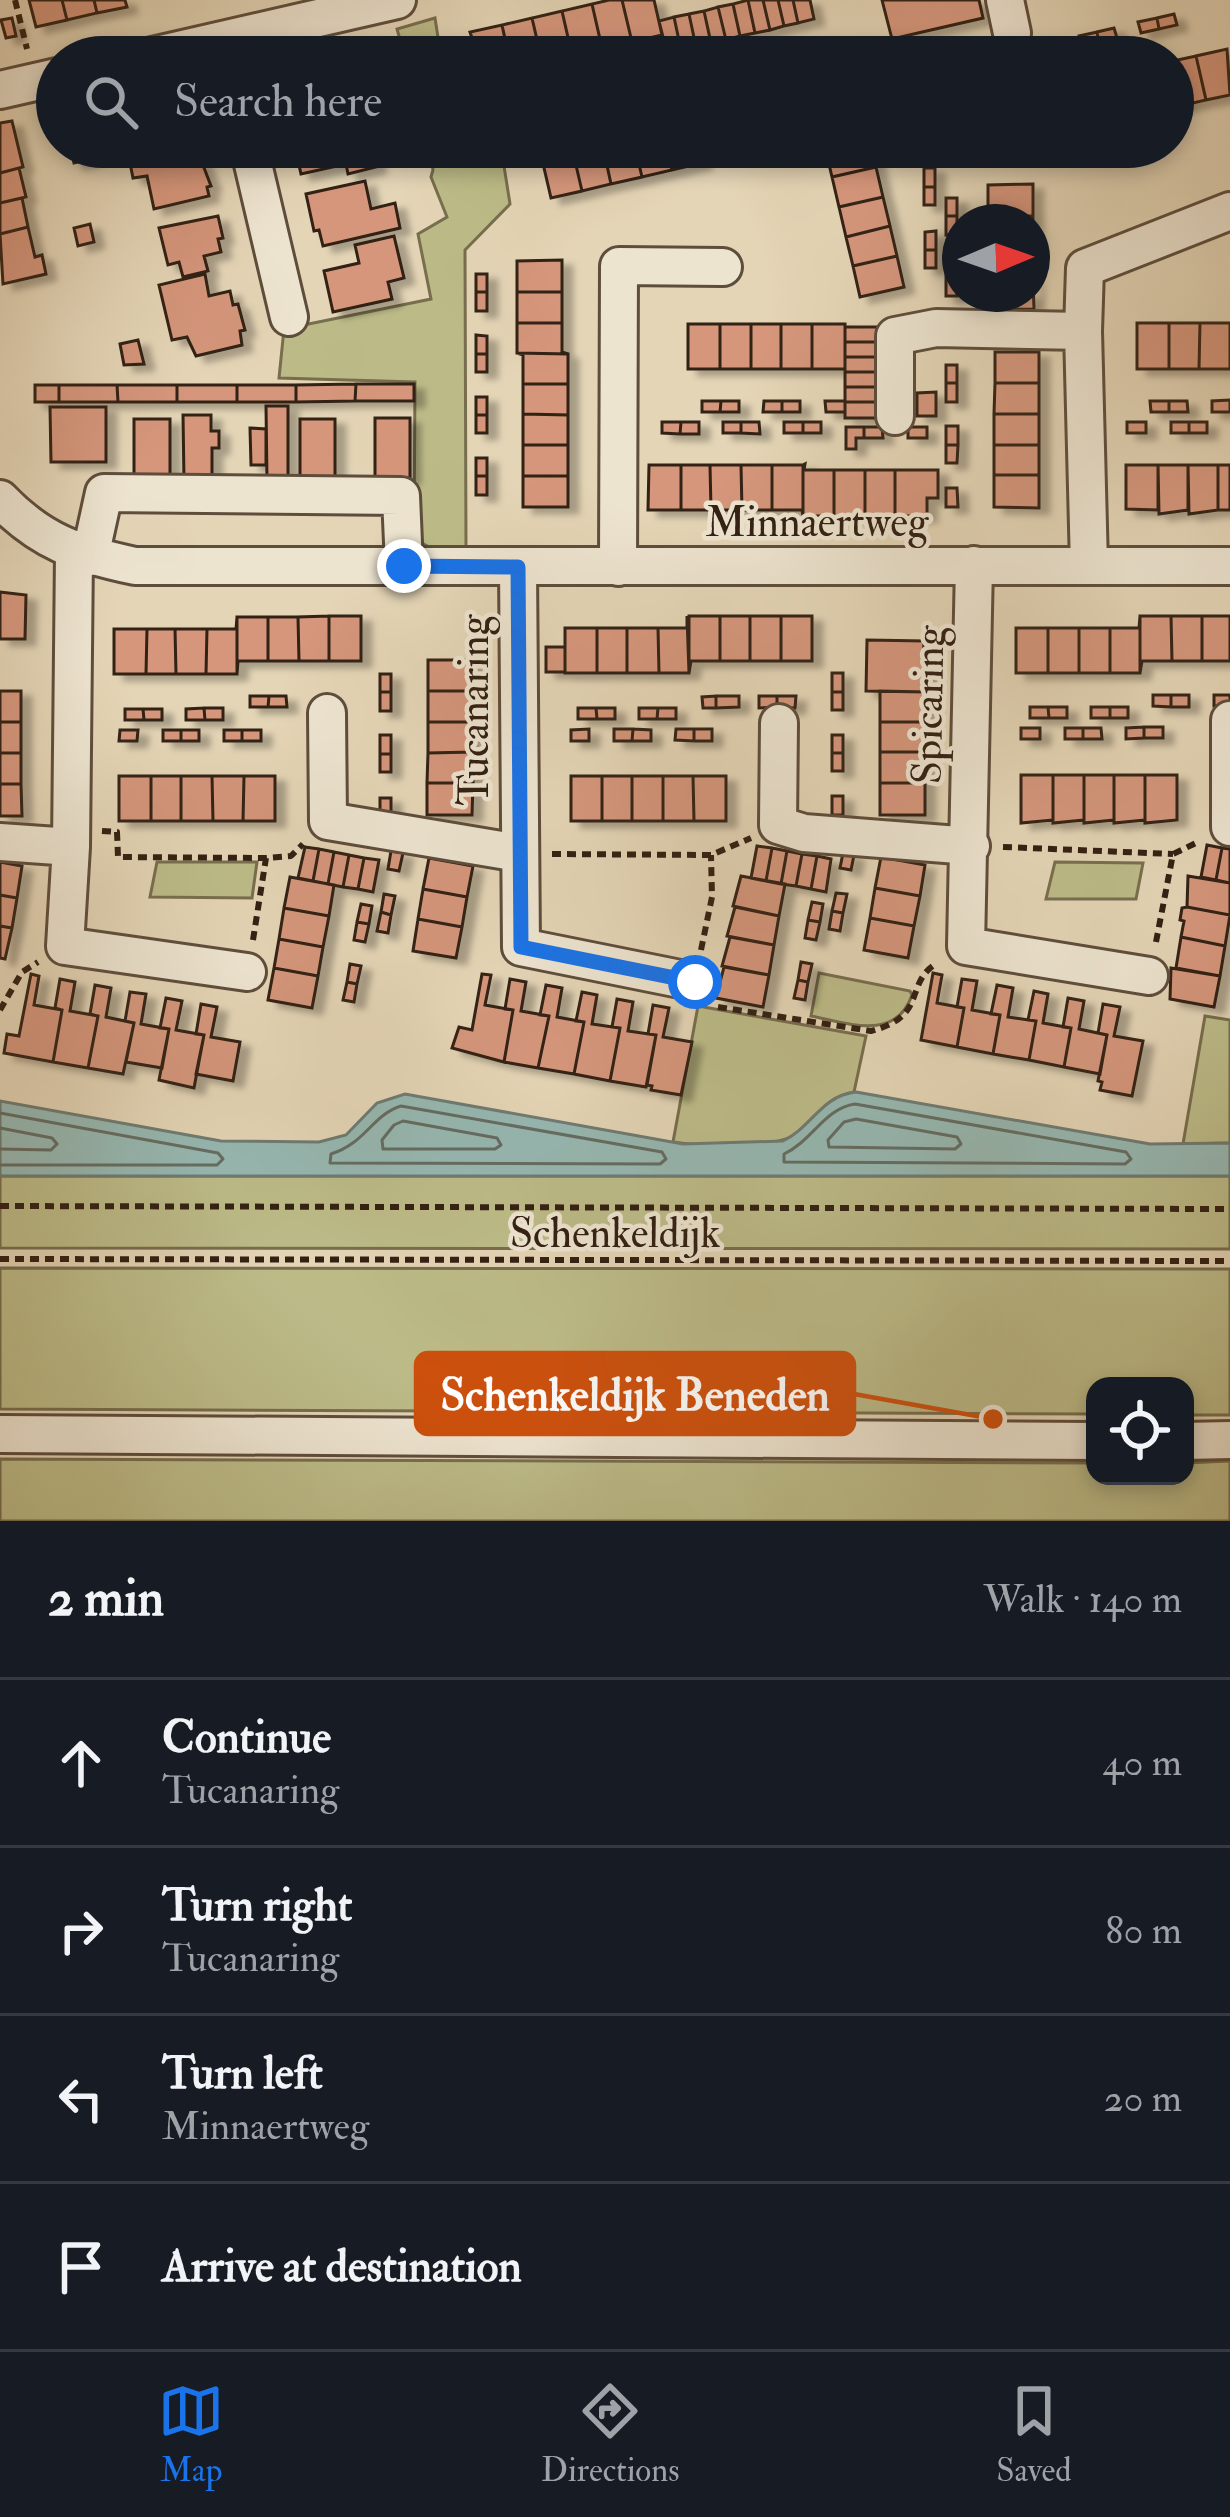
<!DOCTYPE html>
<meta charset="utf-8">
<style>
:root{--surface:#171b24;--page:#20242c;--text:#f1f3f6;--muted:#9ea1a6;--line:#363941;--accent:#1a73e8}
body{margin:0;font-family:"IM FELL Double Pica",serif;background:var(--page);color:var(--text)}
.controls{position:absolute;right:36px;bottom:36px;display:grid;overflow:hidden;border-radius:24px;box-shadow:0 6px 18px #0003}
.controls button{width:108px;height:108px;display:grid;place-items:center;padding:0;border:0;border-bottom:3px solid var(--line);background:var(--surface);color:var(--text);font:60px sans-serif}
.compass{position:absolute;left:942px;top:204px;width:108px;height:108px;border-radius:50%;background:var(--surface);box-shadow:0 6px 18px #0003;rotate:88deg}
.stop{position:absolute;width:36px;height:36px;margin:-27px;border:9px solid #1a73e8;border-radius:50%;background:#fff}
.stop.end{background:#1a73e8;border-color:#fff;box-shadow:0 3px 12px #0008}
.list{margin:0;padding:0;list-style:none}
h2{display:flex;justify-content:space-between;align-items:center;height:156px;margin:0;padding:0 48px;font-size:51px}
h2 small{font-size:39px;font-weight:400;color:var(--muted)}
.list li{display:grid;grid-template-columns:78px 1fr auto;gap:36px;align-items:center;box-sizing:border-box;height:168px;padding:0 48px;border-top:3px solid var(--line)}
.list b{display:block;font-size:45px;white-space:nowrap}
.list p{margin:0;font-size:39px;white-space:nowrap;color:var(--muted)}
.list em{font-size:39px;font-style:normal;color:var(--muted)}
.icon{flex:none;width:66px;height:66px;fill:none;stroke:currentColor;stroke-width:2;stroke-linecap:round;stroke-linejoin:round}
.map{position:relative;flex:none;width:1230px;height:1521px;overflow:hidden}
.search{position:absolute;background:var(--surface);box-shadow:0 6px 18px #0003;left:36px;right:36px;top:36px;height:132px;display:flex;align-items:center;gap:30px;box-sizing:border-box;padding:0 42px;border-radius:66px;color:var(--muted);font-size:45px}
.sheet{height:828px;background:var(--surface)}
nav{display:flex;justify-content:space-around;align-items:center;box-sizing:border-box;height:168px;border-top:3px solid var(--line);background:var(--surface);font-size:33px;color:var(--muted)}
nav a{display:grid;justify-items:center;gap:6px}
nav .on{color:var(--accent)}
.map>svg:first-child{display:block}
.green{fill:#bcbb88;stroke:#776e4e;stroke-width:3}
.water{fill:#96b8b2;stroke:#6e7b72;stroke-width:3}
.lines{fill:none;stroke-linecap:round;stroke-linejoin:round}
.shore{stroke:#646c62;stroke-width:3}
.building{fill:#d5967b;stroke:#322013;stroke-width:3;filter:url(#shadow)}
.minor-casing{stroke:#5e4d3c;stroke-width:42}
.path{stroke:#322013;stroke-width:6;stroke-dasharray:9 6;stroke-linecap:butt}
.minor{stroke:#ede4d0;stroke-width:36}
.route{stroke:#1a73e8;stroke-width:15}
.labels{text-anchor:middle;stroke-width:9;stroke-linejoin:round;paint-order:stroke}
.street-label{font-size:42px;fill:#322013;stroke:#ede4d0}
.leader{fill:none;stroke:#cd500d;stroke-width:4.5}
.callout-dot{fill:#cd500d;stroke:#ede4d0;stroke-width:4.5}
.callout{fill:#cd500d;stroke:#cd500d;stroke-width:4.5}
.callout-label{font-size:45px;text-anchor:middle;font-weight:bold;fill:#fff}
</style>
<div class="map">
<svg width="1230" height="1521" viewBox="0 0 1230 1521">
<defs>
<filter id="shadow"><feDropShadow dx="10" dy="6" stdDeviation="3" flood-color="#0004"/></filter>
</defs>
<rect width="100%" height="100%" fill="#e4d5b6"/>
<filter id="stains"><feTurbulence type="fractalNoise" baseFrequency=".00167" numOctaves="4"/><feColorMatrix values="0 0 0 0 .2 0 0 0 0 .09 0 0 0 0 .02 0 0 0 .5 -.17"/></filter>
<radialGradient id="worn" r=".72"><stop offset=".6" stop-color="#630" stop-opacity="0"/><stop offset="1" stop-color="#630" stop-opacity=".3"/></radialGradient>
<path class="green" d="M435 18 441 57H405L397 29Z
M429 147H501L510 204 465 250 466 549 431 548 414 539 415 382 279 378 284 329 431 299 418 234 447 217 431 177 433 170Z
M157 862H257L252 898 150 897Z
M1055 862 1143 863 1136 899H1046Z
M819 973 910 991 912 995C896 1042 847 1023 811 1016Z
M698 1006 866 1036 854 1092C824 1097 817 1118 794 1135 774 1149 698 1146 673 1142Z
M1205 1016 1230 1020V1143L1183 1144Z
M0 1176H1230V1249L0 1248Z
M0 1268 1230 1269V1415H1185V1386H1095V1414L0 1409Z
M0 1459 1095 1463V1476H1185V1463L1230 1461V1521H0Z"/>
<path class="water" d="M856 1092 1150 1144 1230 1143V1176H0V1101L221 1141 319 1142 346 1135 377 1103 405 1094 683 1144 783 1141C812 1127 821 1096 856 1092Z"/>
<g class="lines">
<path class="shore" d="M855 1104 1126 1152 1131 1159 1125 1164 784 1162V1154C812 1141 825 1108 855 1104Z
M401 1106 662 1152 666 1159 660 1164 330 1163 331 1154C366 1143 372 1115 401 1106Z
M0 1113 218 1153 223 1159 217 1165H0
M856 1119 957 1137 961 1144 955 1149 829 1147 828 1140 844 1122Z
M403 1121 497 1138 501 1145 495 1149H383L382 1140 394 1125Z
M0 1128 52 1138 57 1144 51 1150 0 1149"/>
</g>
<path class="building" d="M29 0H62L67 20 36 27Z
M62 0H94L97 13 67 20Z
M94 0H125L127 7 97 13Z
M609 0H622L632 42 602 48 592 4Z
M622 0H654L662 35 632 42Z
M748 0 755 33 740 36 733 4Z
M748 0H763L770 30 755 33Z
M763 0H778L784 26 770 30Z
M778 0H793L798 23 784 26Z
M793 0H810L814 19 798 23Z
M882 0H979L983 18 892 39Z
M592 4 602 48 572 55 562 11Z
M733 4 740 36 726 40 718 7Z
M718 7 726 40 711 43 704 11Z
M562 11 572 55 541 57 532 18Z
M704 11 711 43 696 47 689 14Z
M689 14 696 47 681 50 674 17Z
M1174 14 1177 25 1159 29 1157 18Z
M674 17 681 50 667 53 659 21Z
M12 18 16 36 6 38 1 20Z
M532 18 541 57H509L502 25Z
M1157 18 1159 29 1141 33 1138 22Z
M502 25 509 57H455L451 43 472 38 470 32Z
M1114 28 1117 38 1099 43 1097 32Z
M1097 32 1099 43 1081 47 1079 36Z
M1055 41 1057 52 1039 56 1036 45Z
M755 44 758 54 739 57 737 48Z
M1036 45 1039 56 1020 57 1019 49Z
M1227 49 1230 95 1206 100 1196 56Z
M1196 56 1206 100 1176 107 1173 61Z
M12 121 23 167 0 173V123Z
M70 147H87L91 159 74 163Z
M141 147H179L129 159V156L142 153Z
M295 147H372L376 167 348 174 346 164 301 174Z
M603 147H635L642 177 611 184Z
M603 147 611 184 582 191 572 148Z
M635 147H666L672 170 642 177Z
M666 147H698L702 163 672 170Z
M825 147H871L876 167 832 177Z
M572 148 582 191 551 198 541 155Z
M163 151 166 166 201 160 211 186 207 187 209 196 154 209 147 176 133 178 129 158Z
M876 167 883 197 839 207 832 177Z
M19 168 26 197 0 203V173Z
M924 168H935V187H924Z
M365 181 371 209 395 203 400 228 323 246 319 230 314 231 306 194Z
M1033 184V216H988V185Z
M924 187H935V205H924Z
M883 197 890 226 846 237 839 207Z
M22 198 28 227 0 234V203Z
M946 198H957V216H946Z
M218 216 223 238 218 239 221 252 204 256 208 271 183 277 179 262 168 265 159 228Z
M946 216H957V234L946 235Z
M988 216H1033V247L1032 222H988Z
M90 224 94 242 78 246 74 228Z
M890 226 897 256 853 266 846 237Z
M28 227 35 257 42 255 46 274 3 284 0 234Z
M936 231V250H925V232Z
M394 236 404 278 388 282 392 299 333 312 324 271 359 263 355 245Z
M925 250H936V268H925Z
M897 256 904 287 860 297 853 266Z
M946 259H957V277H946Z
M562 260V292H517V261Z
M205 274 209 296 230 291 233 305 238 304 245 330 240 331 242 345 196 356 187 337 172 340 159 285Z
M476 274H487V292H476Z
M946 277H957V296H946Z
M1033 278 1034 309 989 310V294H1032Z
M476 292H487V311H476Z
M517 292H562V323H517Z
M517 323H562V352L568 354 517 353Z
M1137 323H1169V369H1137Z
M1169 323H1200L1199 369H1169Z
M1200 323H1230V369H1199Z
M688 324H720V369H688Z
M720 324H751V369H720Z
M751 324H781V369H751Z
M781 324H812V369H781Z
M812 324H845V369H812Z
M845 327H877V342H845Z
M476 335 487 336V354H476Z
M138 340 144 364 124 365 120 344Z
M845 342H877V357H845Z
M995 352H1039V383H995Z
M517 353 568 354V384H523V355Z
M476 354H487V372H476Z
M845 357H877V372H845Z
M946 365H957V383H946Z
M845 372H877V387H845Z
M946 383H957V402H946Z
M995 383H1039V414H994Z
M356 384 355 401 296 402V385Z
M356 384H414V401H355Z
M523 384H568V415L523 414Z
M35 385H59V402H35Z
M59 385H117L118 402H59Z
M117 385H177V402H118Z
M177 385H237V402H177Z
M237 385H296V402H237Z
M845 387H877V402H845Z
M936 392V416H917V393Z
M476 397H487V415H476Z
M1230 400V412H1212V401Z
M702 401H721L720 412H702Z
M721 401H739V412H720Z
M764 401H782V412H763Z
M782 401H800V412H782Z
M825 401H845V412H826Z
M1150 401H1169V412H1151Z
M1169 401H1187L1188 412H1169Z
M845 402H877V418H845Z
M266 406H288V480L267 481Z
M50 407H106V462H51Z
M523 414 568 415V445H523Z
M994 414H1039V445H994Z
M183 415H211V431H219V448H212V481H184Z
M476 415H487V433H476Z
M375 418H410V478H375Z
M134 419H170V479L134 480Z
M300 419H335V479H300Z
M662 422H681L680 434 662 433Z
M681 422H699V434H680Z
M723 422H741V433H723Z
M741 422H759L760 434 741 433Z
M784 422H803V433H784Z
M803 422H821V433H803Z
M1127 422H1146V433H1127Z
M1171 422H1189V433H1171Z
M1189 422H1207V433H1189Z
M946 426H958V445H946Z
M846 427H864V438H856V449H846Z
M864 427H882L883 438H864Z
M908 427H927V438H908Z
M250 428 266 429V465H251Z
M523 445H568V476H523Z
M946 445H958L957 463H946Z
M994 445H1039V475H994Z
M476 458H487V476H476Z
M805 464 804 470H834V516H803V465Z
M649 465H681V510H648Z
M681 465H710L711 510H681Z
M710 465H741L742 510H711Z
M741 465H772V510H742Z
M772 465H803V516L802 510H772Z
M1126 465H1158V510L1126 509Z
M1158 465H1188V510L1159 514Z
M1188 465H1218V510L1189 514Z
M1218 465H1230V510H1218Z
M834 470H865V516H834Z
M865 470H895V516H865Z
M895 470H938V498H927V516H895Z
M994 475H1039V508L994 507Z
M476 476H487V495H476Z
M523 476H568V507H523Z
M946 488H957L958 507H946Z
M0 592 26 595 25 639H0Z
M329 616V661H299L298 617Z
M329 616H361V661H329Z
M687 616 689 673H659L658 628H687Z
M689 616H720V661H691L689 673Z
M720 616H750V661H720Z
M750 616H781V661H750Z
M781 616H812V661H781Z
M1140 616H1171L1172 661H1142L1140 673Z
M1140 616V673H1110V628H1139Z
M1171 616H1202V661H1172Z
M1202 616H1230V661H1202Z
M237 617V674H206L207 629H236Z
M237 617H268V661H238L237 674Z
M268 617H298L299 661H268Z
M565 628H597V673H565Z
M597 628H627V673H597Z
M627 628H658L659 673H627Z
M1016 628H1048V673H1016Z
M1048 628H1079V673H1048Z
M1079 628H1110V673H1079Z
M114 629H147L146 674H114Z
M147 629H175L176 674H146Z
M175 629H207L206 674H176Z
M867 640 924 641 923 659H928L925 692 866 691Z
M546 647H565V672H546Z
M428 660H473V691H428Z
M832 673H843V692H832Z
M380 674H391V692H380Z
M0 691H21V722H0Z
M428 691H473V722H428Z
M880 691 925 692V722H880Z
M380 692H391V711H380Z
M832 692H843V710H832Z
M1153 695H1171V707L1153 706Z
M1171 695H1189V707H1171Z
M1214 695H1230V706H1214Z
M250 696H269L268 707H250Z
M269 696H286L287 707H268Z
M716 696V708H703L702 697Z
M716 696H739V707L716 708Z
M759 696H777V707L759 708Z
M777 696H796L795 708 777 707Z
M1030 707H1048L1049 718H1030Z
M1048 707H1067V718H1049Z
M1091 707H1110V718H1091Z
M1110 707H1128V718H1110Z
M204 708H223V720H205Z
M204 708 205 720H186V709Z
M578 708H596L597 719H578Z
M596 708H615V719H597Z
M639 708H658L657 719H639Z
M658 708H676V719H657Z
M125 709H143L144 720H125Z
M143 709H162V720H144Z
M0 722H21V753H0Z
M428 722H473V752L428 753Z
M880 722H925V752H880Z
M1144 727V738L1126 739V728Z
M1144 727H1163V738H1144Z
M1021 728H1040V739H1021Z
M1065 728H1083V739H1065Z
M1083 728H1101L1102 739H1083Z
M589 729V741H571V730Z
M614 729H633L632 741H614Z
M633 729 651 730V741H632Z
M676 729H694V741L675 740Z
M694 729H712V741H694Z
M120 730H138L137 741H119Z
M163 730H181V741H163Z
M181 730H199V741H181Z
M224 730H242V741H224Z
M242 730H261V741H242Z
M380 735H391V754H380Z
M832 735H843V753H832Z
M473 752V783H427L428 753Z
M880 752H925V783H880Z
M0 753H21V784H0Z
M832 753H843V771H832Z
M380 754H391V772H380Z
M1021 775H1053V820L1021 823Z
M1053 775H1084V820L1053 823Z
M1084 775H1114V820L1084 823Z
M1114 775H1145V820L1114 823Z
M1145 775H1177V820L1145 823Z
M119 776H151V821H119Z
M151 776H181V821H151Z
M181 776H212L213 821H181Z
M212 776H244L243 821H213Z
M244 776H275V821H243Z
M571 776H602V821H571Z
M602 776H632V821H602Z
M632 776H663V821H632Z
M663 776H693L694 821H663Z
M693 776H726V821H694Z
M427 783H473L472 815H427Z
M880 783H925V815H880Z
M0 784H21L22 816H0Z
M832 796H843V815H832Z
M380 798H391V816H380Z
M1207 845 1222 848 1216 880 1201 877Z
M757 846 772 848 766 881 751 878Z
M305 847 319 849 313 881 298 878Z
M772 848 787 851 781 884 766 881Z
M1222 848 1230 849V883L1216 880Z
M319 849 334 852 328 884 313 881Z
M391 851 403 853 399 871 388 869Z
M787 851 802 854 796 886 781 884Z
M334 852 349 855 343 887 328 884Z
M843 853 854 855 851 870 840 868Z
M802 854 817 856 811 889 796 886Z
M349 855 364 858 358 889 343 887Z
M817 856 831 859 826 892 811 889Z
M881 857 925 865 920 896 875 888Z
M364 858 379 860 373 892 358 889Z
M429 858 473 866 467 897 423 889Z
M0 862 22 866 17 898 0 895Z
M741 876 785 884 779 916 733 906Z
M1188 876 1230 883V915L1187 907Z
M290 877 334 885 329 916 284 908Z
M875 888 920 896 914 926 870 918Z
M423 889 467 897 462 927 418 919Z
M836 893 847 894 843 913 832 911Z
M384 894 395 896 391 915 381 912Z
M0 895 17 898 12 928 0 926Z
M812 902 823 904 820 922 808 920Z
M361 904 372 906 369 924 357 922Z
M735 907 779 916 774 945 727 936Z
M1187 907 1230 915 1225 946 1181 937 1184 921 1180 920 1182 908Z
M284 908 329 916 323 947 279 939Z
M832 911 843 913 840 931 829 929Z
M381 912 391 915 388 933 377 931Z
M870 918 914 926 908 958 864 950Z
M418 919 462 927 456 958 413 951Z
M808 920 820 922 816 940 805 938Z
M357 922 369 924 365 942 354 940Z
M0 926 12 928 5 959 0 958Z
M730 937 774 945 769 975 722 966Z
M1181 937 1225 946 1220 976 1176 968Z
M279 939 323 947 318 976 274 968Z
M801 962 812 964 808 982 798 980Z
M350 964 361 966 357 984 347 982Z
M724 967 769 975 763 1007 716 998Z
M274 968 318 976 312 1008 268 1000Z
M1171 968 1220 976 1214 1007 1170 999Z
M933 973 942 975 937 1003 964 1008 957 1047 921 1040Z
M31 974 39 976 34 1005 62 1010 53 1062 4 1053 7 1034 19 1036Z
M482 974 491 975 485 1005 513 1010 504 1062 452 1048 459 1027 472 1030Z
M60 979 75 982 70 1011 98 1016 88 1068 53 1062 62 1010 55 1008Z
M510 979 526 982 521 1011 549 1016 538 1068 504 1062 513 1010 505 1009Z
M962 979 977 981 972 1010 1000 1015 993 1054 957 1047 964 1008 957 1007Z
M798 980 808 982 805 1000 794 998Z
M347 982 357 984 354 1002 343 1000Z
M95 985 111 988 106 1017 134 1023 123 1074 88 1068 98 1016 90 1014Z
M546 985 562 988 557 1017 584 1022 574 1074 538 1068 549 1016 540 1015Z
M997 985 1013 988 1008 1017 1036 1021 1029 1060 993 1054 1000 1015 991 1014Z
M1034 991 1048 994 1043 1023 1071 1028 1064 1067 1029 1060 1036 1021 1028 1020Z
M130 992 146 994 141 1024 169 1029 162 1068 126 1062 134 1023 125 1021Z
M582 992 597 995 592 1024 620 1028 610 1081 574 1074 584 1022 576 1021Z
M166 998 182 1001 176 1030 204 1035 194 1088 159 1080 169 1029 160 1028Z
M1068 998 1084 1001 1079 1029 1107 1035 1100 1074 1064 1067 1071 1028 1063 1027Z
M617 999 633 1002 628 1031 656 1035 646 1087 610 1081 620 1028 612 1027Z
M201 1004 217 1007 211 1037 240 1042 233 1081 196 1074 204 1035 196 1034Z
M1103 1004 1120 1007 1114 1036 1143 1041 1132 1096 1100 1090 1102 1082 1098 1081 1107 1035 1098 1033Z
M653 1005 669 1008 663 1037 692 1042 681 1095 651 1090 652 1086 647 1085 656 1035 648 1034Z"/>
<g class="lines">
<defs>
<path id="minor" d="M1005 0 1012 33
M148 57 397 0
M0 90 57 77
M249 147 289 317
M895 416V336L936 328 1083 331
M0 499C41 542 78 554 135 566H1230
M74 553 71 847 65 946 247 972
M90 557 104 493 401 496 404 566
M974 565 966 946 1149 976
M1089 566 1083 331 1085 268 1230 211
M518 567 521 947 695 982
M618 567 619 266 723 267
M327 713 328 821 519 853
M1230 720V827
M779 723 778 825 804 833 971 846
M0 842 71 847
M0 1434 1095 1441
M1185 1441 1230 1440"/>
</defs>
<use href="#minor" class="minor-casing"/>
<path class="path" d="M15 0 27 49
M102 831 117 832 118 857 266 858
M1003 847 1173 854
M552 854 711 855 751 838
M253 940 266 858 291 856 303 844
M1156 942 1173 854 1200 841
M701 950 712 897 711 855
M718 1007 871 1031C929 1016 903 984 937 963
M0 1010 22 972 38 962
M0 1206 1230 1209
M0 1259 1230 1261"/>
<use href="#minor" class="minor"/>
</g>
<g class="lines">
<path class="route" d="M404 566 518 567 521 947 695 982"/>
</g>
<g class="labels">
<g class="street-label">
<text x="817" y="536">Minnaertweg</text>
<text transform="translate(927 705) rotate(-89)" y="15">Spicaring</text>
<text transform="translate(473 710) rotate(-90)" y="15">Tucanaring</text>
<text x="615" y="1247">Schenkeldijk</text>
</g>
</g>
<path class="leader" d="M993 1419L854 1394"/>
<circle class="callout-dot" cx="993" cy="1419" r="12"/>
<rect class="callout" x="416" y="1353" width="438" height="81" rx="12"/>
<g class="callout-label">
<text x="635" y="1410">Schenkeldijk Beneden</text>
</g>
<rect width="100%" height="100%" filter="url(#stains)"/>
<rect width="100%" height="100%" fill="url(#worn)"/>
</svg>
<div class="controls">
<button><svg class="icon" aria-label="locate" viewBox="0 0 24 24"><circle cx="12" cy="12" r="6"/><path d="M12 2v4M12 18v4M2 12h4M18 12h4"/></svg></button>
</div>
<svg class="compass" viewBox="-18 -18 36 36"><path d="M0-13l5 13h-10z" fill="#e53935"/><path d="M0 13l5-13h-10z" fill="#9ea1a6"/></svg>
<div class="stop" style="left:695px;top:982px"></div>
<div class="stop end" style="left:404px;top:566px"></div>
<div class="search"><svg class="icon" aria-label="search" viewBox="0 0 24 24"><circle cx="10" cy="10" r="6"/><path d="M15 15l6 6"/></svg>Search here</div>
</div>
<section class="sheet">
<h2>2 min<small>Walk · 140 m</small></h2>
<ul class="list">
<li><svg class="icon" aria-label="ahead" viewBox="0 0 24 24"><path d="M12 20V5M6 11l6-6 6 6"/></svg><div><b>Continue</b><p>Tucanaring</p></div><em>40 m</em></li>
<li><svg class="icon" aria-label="right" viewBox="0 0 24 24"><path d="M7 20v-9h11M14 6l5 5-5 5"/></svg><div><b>Turn right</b><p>Tucanaring</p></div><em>80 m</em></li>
<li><svg class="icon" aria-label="left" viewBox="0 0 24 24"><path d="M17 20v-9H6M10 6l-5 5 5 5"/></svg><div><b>Turn left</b><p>Minnaertweg</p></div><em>20 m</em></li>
<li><svg class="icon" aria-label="arrive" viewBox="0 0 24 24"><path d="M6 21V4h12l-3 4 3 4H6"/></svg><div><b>Arrive at destination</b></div></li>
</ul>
</section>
<nav>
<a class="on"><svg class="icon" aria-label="map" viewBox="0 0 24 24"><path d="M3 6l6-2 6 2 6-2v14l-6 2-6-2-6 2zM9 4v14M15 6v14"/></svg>Map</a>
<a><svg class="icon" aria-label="directions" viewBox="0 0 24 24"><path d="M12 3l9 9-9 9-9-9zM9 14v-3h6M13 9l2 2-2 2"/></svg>Directions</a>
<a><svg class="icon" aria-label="saved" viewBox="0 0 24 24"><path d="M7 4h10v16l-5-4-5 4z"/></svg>Saved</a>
</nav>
